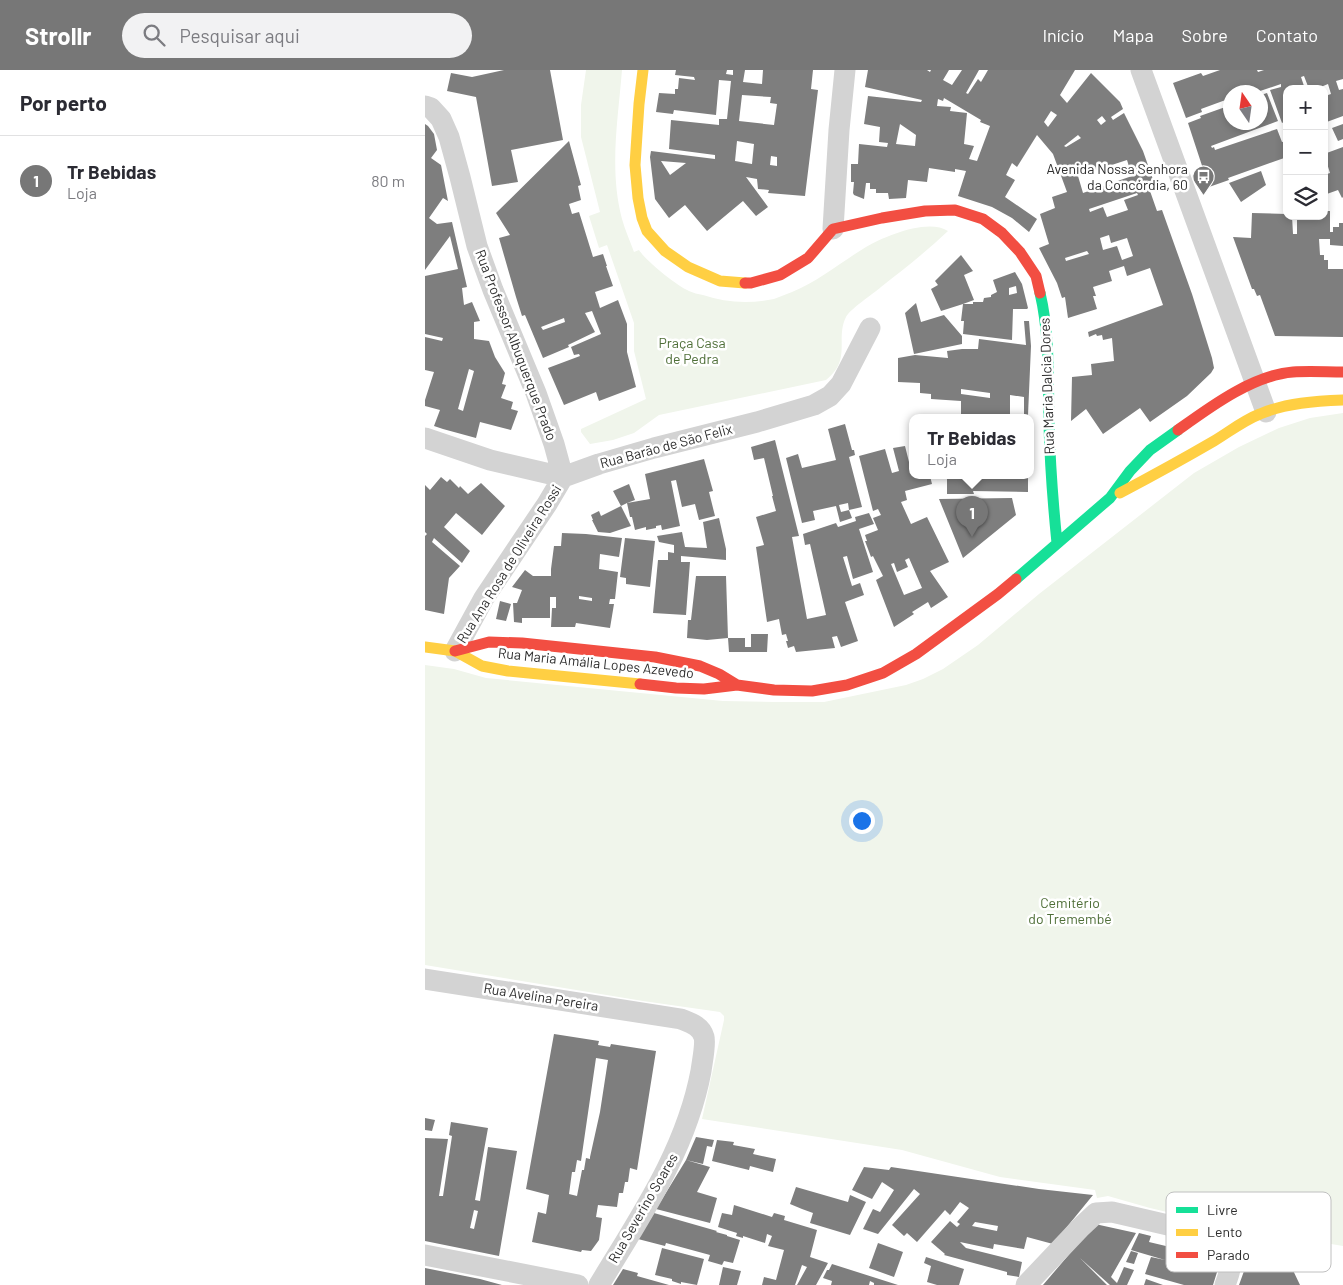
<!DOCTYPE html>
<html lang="pt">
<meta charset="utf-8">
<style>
:root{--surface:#fff;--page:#f2f2f3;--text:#2b2b33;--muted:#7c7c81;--line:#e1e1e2;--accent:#777}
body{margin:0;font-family:Barlow,sans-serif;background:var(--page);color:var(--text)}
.controls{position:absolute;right:15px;top:15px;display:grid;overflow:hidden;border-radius:10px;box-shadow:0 2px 8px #0003}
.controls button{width:45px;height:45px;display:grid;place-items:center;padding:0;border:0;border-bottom:1px solid var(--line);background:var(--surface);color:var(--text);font:25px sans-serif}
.compass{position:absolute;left:798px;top:15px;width:45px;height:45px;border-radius:50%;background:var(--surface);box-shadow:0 2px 8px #0003;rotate:347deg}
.you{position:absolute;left:436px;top:750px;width:18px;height:18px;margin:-12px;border:4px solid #fff;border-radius:50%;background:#1a73e8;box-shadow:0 0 0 8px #1a73e833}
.badge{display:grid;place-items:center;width:32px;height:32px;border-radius:50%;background:var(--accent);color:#fff;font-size:16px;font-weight:700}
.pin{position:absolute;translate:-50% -41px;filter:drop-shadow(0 1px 2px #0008)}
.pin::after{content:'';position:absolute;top:26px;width:18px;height:15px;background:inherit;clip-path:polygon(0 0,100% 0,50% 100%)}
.popup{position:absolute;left:484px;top:344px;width:125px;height:65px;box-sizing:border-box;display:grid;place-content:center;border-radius:10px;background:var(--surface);filter:drop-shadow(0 1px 4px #0005);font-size:16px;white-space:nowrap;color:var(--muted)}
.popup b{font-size:19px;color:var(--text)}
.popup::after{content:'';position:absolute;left:50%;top:100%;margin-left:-10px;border:10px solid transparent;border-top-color:var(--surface)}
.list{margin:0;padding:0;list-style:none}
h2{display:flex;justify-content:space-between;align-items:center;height:65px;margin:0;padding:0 20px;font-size:21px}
h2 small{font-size:16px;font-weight:400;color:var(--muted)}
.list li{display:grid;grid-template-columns:32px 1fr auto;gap:15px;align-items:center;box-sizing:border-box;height:90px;padding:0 20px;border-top:1px solid var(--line)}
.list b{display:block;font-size:19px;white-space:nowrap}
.list p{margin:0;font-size:16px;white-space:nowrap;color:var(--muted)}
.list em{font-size:16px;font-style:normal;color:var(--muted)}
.icon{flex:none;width:28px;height:28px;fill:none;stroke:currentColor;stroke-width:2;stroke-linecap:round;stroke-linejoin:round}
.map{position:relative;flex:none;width:918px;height:1215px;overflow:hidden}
header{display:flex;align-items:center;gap:30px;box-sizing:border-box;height:70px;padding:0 25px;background:var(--accent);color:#fff}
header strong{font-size:24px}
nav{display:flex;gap:28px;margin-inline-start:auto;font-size:18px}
.search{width:350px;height:45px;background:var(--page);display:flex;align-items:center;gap:12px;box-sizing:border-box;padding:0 18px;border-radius:28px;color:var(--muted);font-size:19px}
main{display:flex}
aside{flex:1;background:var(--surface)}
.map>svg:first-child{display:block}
.green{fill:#f0f5eb}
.building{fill:#7e7e7e;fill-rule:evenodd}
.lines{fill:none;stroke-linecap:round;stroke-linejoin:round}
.street{stroke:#d3d3d3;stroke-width:21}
.fast{stroke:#16e098;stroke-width:11}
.slow{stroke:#ffcf43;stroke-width:11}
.jam{stroke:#f24e42;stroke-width:11}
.labels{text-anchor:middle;stroke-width:5;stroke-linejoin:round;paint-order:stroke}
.poi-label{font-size:14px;fill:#2e2e2e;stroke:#fff;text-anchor:end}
.park-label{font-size:14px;fill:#4e6e37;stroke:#fff}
.street-label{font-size:14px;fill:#2e2e2e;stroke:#fff}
.key{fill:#fff;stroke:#c0c0c0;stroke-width:1}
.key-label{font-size:14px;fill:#2e2e2e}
</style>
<header>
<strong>Strollr</strong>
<div class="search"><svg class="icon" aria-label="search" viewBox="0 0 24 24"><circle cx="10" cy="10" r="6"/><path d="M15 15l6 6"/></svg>Pesquisar aqui</div>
<nav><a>Início</a><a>Mapa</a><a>Sobre</a><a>Contato</a></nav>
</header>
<main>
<aside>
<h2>Por perto<small></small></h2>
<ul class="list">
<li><span class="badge">1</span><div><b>Tr Bebidas</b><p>Loja</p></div><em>80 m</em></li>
</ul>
</aside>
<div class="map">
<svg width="918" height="1215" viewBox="0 0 918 1215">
<rect width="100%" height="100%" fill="#fff"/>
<path class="green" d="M161 0H197C193 50 184 100 197 149 200 160 205 171 209 182L214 180C222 192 251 215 264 221 268 223 273 224 278 225 301 233 325 234 349 229 355 227 361 224 367 222 394 211 416 192 441 177 460 166 503 148 523 161 502 181 479 199 456 217 448 224 425 239 421 247 410 269 427 290 401 310L234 345 209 363 188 370 165 374 156 362V359L221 329 209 281V253L182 175 174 178 164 146 175 142 156 67V35Z
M918 343V1176L853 1165 842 1156 836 1154 824 1164 822 1161 725 1138 683 1126 672 1128 670 1120 575 1107 477 1080 277 1049 299 950V946L295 942 218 931 0 895V595L29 599 61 608 298 631 349 632H399L481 615 498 609 518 599 553 575 614 524 769 403 814 377 854 358 885 348Z"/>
<path class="building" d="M79 0H125L138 70 86 80 93 112 67 116 51 27 22 21 26 3 47 7Z
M251 0H302L301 4 308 5V0H320L318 12 337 14 338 0H388L386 19 393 20 380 126 343 123 344 120 333 119 332 109 321 107 343 137 331 146 318 131 282 161 260 135 244 148 230 129 225 87 226 81 290 89V85L244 79 246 50 294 55V49H302L306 11 294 10 291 45 249 40 248 44 231 42 234 23 250 24V19H253L254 8 270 10 269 7 250 5ZM317 25 346 27 345 33 352 34 349 55 314 51ZM312 71 329 74 327 94 310 91ZM346 86 352 87V96L345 95ZM236 91 261 93 245 105Z
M443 0H502L505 2 506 0H524L518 10 527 15 537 0H554L541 23 543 24 553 9 556 12 563 0H650L635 25 642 33 666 3 695 32 698 39 686 47 688 50 699 43 718 81 731 118 725 121 732 141 737 140 767 224 787 288 789 298 786 303 762 326 725 352 715 338 678 364 661 339 646 351 647 307 667 305 666 294 689 291 687 268 678 270 677 265 672 266 671 264 664 267 663 262 738 235 725 198 702 206 699 196 684 201 687 211 668 217 671 226H668L672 239 643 248 640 227 637 228 632 213 614 178 624 174 615 144 630 138 627 127 642 122 628 84 612 65 592 97 587 93 581 105 590 110 580 127 612 149 604 162 587 148 567 137 533 126 541 101 530 99V102L504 98 502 112 483 110 481 128 464 129 463 123H451V119H445V113H441L439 129 429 125 428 123 429 112H426V94H433L434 74 462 77 463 73 454 72 455 57 439 54 443 26 496 32 497 30 440 17ZM519 28 556 50 555 52 565 56 552 91 544 89 549 76 539 74 542 43 525 41 526 37 512 36 513 29 518 31ZM626 41 632 45 623 57 619 52ZM677 46 681 51 676 55 672 50ZM475 54 491 65 490 76 471 74ZM653 65 656 68 641 77 639 76ZM702 90 707 106 658 123 653 106ZM712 123 713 125 699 130 703 140 682 147 678 137 665 142 664 139ZM684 165 686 173 702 168 708 186 697 190 692 176 678 180 675 168ZM662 181 664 184 641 191 640 188Z
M795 0H832L833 2 839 0H918V9L911 11 914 20 918 19V46L899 53V37L903 36 900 26 906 24 903 14 891 19H884L879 6 876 7 880 19H862V50L857 53 845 20 856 17V14L832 22 830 19 822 22H806V28L776 39 777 42 761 48 748 13 776 3 778 6Z
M842 23 853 51 786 76 787 78 789 77 790 80 852 59 857 72 862 71V87L803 108 804 110 784 117 763 53 776 48 775 46 806 35V52H836V25Z
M0 54 3 56 9 64 12 80 6 88 16 95 23 131 18 128 4 148 12 154 27 152 42 217 37 218 39 235 47 232 55 251 49 252V269L64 271 70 287 80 303 77 314 81 315 76 328 88 332 86 339 93 341 86 360 55 352 51 368 18 359 9 356 15 340 0 336V330L9 302 0 300V267L17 271 18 268 0 264V206L33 199 25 166 0 200ZM44 299 49 301 38 341 33 339Z
M918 54V69L913 71 907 58Z
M144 71 156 115 153 116 156 130 144 134 147 144 154 142 168 187 178 184 182 196H181L188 216 170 222 175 238 193 230 202 254V282L211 317 174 331 171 322 139 335 123 298 155 286 154 284 149 285 146 277 176 264 167 241 160 243 170 262 143 275 144 277 118 288 100 245 97 246 91 227 74 168 85 165 71 143ZM139 248 140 252 118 260 116 257Z
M918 77V127L917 128 913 120 899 125V105L905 103 899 84Z
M836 101 841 115 816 132 804 113Z
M899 141H905V162H908V157H914V153H918V176L905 175V169H894L895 185H899V190H903V199H918V267L850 266 835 225 832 226 829 219H827L808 167 826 168 827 143 862 144V146H867L868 164H872V146H899Z
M536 185 548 201 539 205 549 230 538 234H548V232H558L559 228 566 227V225L572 222 568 210 590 202 597 214 603 238 602 239H588L587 270 538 264 539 251H536L538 234 516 241 506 219 513 215 510 211ZM591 216 592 223 584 225V218Z
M491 233 496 252 519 245 537 266V274L489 284 480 243Z
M599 251H604L606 276 603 345 599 344V327L585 325V348H536V331L506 329V324L495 323V313L473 312V288L490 285 523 288 522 281 537 279H553L554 269 601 275ZM536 319 565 323V328L536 324Z
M420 354 427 380H429L430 385 424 387 437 437 424 440 423 433 414 435 416 442 424 440 427 448 415 452 411 436 388 441 390 450 377 453 361 388 373 384 377 398 411 390 403 359Z
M350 370 374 466 367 467 382 549 401 545 385 474 380 475 378 464 411 453 413 457 431 451 430 447 444 443 449 454 434 459 448 502 428 509 422 486 418 487 427 516 435 513 439 525 420 532 433 571 416 577 412 566 407 567 410 578 371 582 369 576 363 578 361 571H363L361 564 357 565 354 549 342 552 331 477 339 475 331 447 351 441 347 426H348L339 388 329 390 326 377Z
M480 376 485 396 488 395V406H505L507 414 480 421 482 430 476 432 486 454 502 447 524 492 505 501 523 527 506 538 503 532 487 542 489 544 469 557 451 510 458 506 448 486 446 487 440 471H442L440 465 453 460 448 448 456 445 453 439 448 441 434 386 460 379 467 403 474 401 468 378ZM484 488 497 518 479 525 466 494 469 493 472 502 483 497 480 490Z
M279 389 288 421 284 422 290 446 274 450 270 434 257 437 251 410 246 411 255 456 237 460 236 455 231 456V458L221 460V457L210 460 207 447H205L202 433 196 436 188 421 204 414 210 430 202 433 225 429 220 404Z
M522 406H603V422L548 421 549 424H522Z
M16 407 22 412 25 409 34 418 35 416 43 424 56 413 80 436 57 465 31 443 19 457 45 481 37 493 9 468 7 472 35 496 24 508 19 544 0 540V466L2 464 0 462V415L5 420Z
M587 428 591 445 538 488 514 429Z
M196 436 206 456 185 463 173 462 167 450H168L166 445 174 441 176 446Z
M294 448 301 479V490L256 486V492H265L261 545 228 543 233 490H243V482L249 483V475L234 472 232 466 257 462 260 477 282 478 278 452Z
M137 463 161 464 197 468 194 487 175 484 174 499 193 502 190 529H185L184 534H189L185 558 151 553 150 557H126L127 538H131V527H125V548H97V553L89 552 88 533H92L97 520 87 517 100 500 108 506H126V499L129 476H136ZM154 526 167 528V531L154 529Z
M200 468 230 471 225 517 201 514V508L195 507Z
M271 506H301L303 568H320V577H326V564H343L342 582H304L303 568 282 570 262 568 263 550H266Z
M75 531 86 534 81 551 71 549Z
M129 964 174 971 173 975 185 977 186 974 231 981 212 1100 205 1098 203 1112H200L198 1123H194L192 1137 173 1135 171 1147 177 1148 174 1170 166 1181 157 1180 156 1182 107 1172 113 1142 121 1144 124 1125 101 1119ZM171 988 183 990 175 1042 165 1087V1089L161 1088 159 1100H157L152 1126 144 1124 147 1102H150L152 1090 156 1091Z
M0 1048 10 1050 7 1061 0 1060Z
M26 1052 63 1058 50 1130 55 1131 63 1077 92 1081 74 1186 0 1171V1068L23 1069 14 1126H18L27 1066 24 1065ZM49 1140 53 1141 49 1159 45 1158Z
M271 1067 289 1070 287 1077 282 1076 278 1094 261 1090Z
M292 1070 309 1072 308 1075 330 1079 328 1084 351 1089 348 1102 325 1096 324 1100 287 1091Z
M261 1090 285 1097 272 1122 292 1128 285 1153 231 1139Z
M439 1097 464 1100 466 1097 614 1119 668 1125 628 1174 602 1167 599 1179 569 1174 568 1179 535 1172 541 1178 597 1192 594 1207 582 1205V1202L519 1185 520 1184 506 1172 525 1151 532 1157 535 1154 532 1152 544 1138 535 1132 525 1145 520 1140 492 1172 482 1163 479 1166 467 1155 495 1124 489 1119 453 1164 438 1159 448 1139 455 1142 469 1120 457 1112 447 1129 427 1120ZM550 1152 573 1156 572 1161 547 1156Z
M371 1117 423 1132 425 1125 441 1132 425 1165 385 1153 388 1143 377 1139 365 1134Z
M309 1135 347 1147 349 1143 360 1146 359 1150 392 1160 385 1187 403 1193 391 1215H372L382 1197 377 1195 370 1215H337L339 1207 351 1210 359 1180 343 1176 347 1166 342 1164 340 1173 318 1166V1168L311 1166 312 1163 293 1157 297 1143 307 1145Z
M229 1143 292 1161 291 1162 302 1165V1166L315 1170 308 1193 299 1191 297 1195 283 1191 285 1185 241 1173 240 1176 213 1169Z
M670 1154 711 1163 686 1207 692 1213 699 1197 709 1200 702 1215H685L655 1188 682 1215H618Z
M714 1163 726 1166 724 1172 745 1177 746 1174 756 1177 758 1173 792 1181 797 1186 788 1215H759L720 1204 726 1187 740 1190 706 1180Z
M453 1173 478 1182 469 1207 444 1198Z
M237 1178 279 1189 272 1215 256 1212V1214L247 1211V1209L230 1205Z
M706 1181 713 1183 709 1194 701 1192Z
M501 1187 539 1199 534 1215H512L502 1212 506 1196 499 1193Z
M823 1190 828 1201 849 1191 865 1194 875 1215H814Z
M407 1194 473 1215H449V1213L445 1211 444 1215H406L407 1211 398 1208 402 1200H404Z
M298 1197 316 1201 312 1215H294Z
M0 1198 55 1209 77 1215H0Z
M198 1199 213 1203 212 1206 244 1215H188Z
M721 1209 738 1215H719Z"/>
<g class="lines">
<path class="street" d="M716 0 841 342
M0 36 6 38 16 49 24 67 35 107 52 176 68 220 111 323 129 374 138 407 122 434 59 528 30 581
M408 159 414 60 420 0
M0 368 65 390 138 407 174 394 229 378 332 352 389 335 405 326 416 314 445 258
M0 909 256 949C266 953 276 956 279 967 281 974 277 993 276 1001 261 1081 215 1147 174 1215
M0 1185 153 1215
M601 1215 656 1157 671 1143 687 1142 790 1166C793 1169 798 1171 800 1174 811 1186 805 1202 800 1215"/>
<path class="fast" d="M615 223C625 265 623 311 624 354 625 394 628 433 632 473
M591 509 685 428 705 401 725 380 753 360"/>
<path class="slow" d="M218 0 214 34 210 95 213 128 217 148 222 161 240 181 263 197 295 211 320 213
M695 423C727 406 758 389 789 371 804 362 819 350 835 344 861 333 891 331 918 330
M0 577 30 581 57 596 83 601 215 614"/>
<path class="jam" d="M320 213H326L355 205 383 188 408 159 457 148 500 141 530 140 558 149 577 163 595 182 611 206 615 223
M753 360C785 337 828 305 868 302 884 301 902 302 918 302
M30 581 64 572 97 573 230 587 275 596 294 604 312 615
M215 614 251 618 279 619 312 615 349 620 387 621 422 615 458 603 491 584 573 524 591 509"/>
</g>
<defs>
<symbol id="bus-pin" viewBox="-11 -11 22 30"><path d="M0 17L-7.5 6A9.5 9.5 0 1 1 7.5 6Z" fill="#777" stroke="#fff"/><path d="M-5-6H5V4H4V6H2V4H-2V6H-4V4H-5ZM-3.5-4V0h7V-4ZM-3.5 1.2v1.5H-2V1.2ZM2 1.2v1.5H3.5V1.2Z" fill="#fff"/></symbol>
</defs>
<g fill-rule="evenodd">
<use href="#bus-pin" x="766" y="94" width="25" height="34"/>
</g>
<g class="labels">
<g class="poi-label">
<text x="763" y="104">Avenida Nossa Senhora<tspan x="763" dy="16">da Concórdia, 60</tspan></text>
</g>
<g class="park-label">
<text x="267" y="278">Praça Casa<tspan x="267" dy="16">de Pedra</tspan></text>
<text x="645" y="838">Cemitério<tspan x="645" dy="16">do Tremembé</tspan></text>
</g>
<g class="street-label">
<text transform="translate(91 275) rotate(69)" y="5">Rua Professor Albuquerque Prado</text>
<text transform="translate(622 316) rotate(-92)" y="5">Rua Maria Dalcia Dores</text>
<text transform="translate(241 376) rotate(-15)" y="5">Rua Barão de São Felix</text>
<text transform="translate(84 494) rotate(-58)" y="5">Rua Ana Rosa de Oliveira Rossi</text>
<text transform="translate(171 593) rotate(6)" y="5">Rua Maria Amália Lopes Azevedo</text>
<text transform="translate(116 927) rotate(9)" y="5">Rua Avelina Pereira</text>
<text transform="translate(218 1138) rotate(-60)" y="5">Rua Severino Soares</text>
</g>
</g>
<rect x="741" y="1122" width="165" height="80" rx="8" class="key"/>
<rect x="751" y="1137" width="22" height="6" fill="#16e098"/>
<rect x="751" y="1159" width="22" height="7" fill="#ffcf43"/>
<rect x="751" y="1182" width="22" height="6" fill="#f24e42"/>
<g class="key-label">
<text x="782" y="1145">Livre</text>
<text x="782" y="1167">Lento</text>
<text x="782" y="1190">Parado</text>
</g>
</svg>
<div class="controls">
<button>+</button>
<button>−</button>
<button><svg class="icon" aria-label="layers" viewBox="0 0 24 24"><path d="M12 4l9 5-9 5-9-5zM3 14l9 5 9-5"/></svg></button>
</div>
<svg class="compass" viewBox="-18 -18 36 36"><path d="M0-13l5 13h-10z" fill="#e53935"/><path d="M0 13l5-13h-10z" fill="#7c7c81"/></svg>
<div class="you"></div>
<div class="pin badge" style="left:547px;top:467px">1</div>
<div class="popup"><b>Tr Bebidas</b>Loja</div>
</div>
</main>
